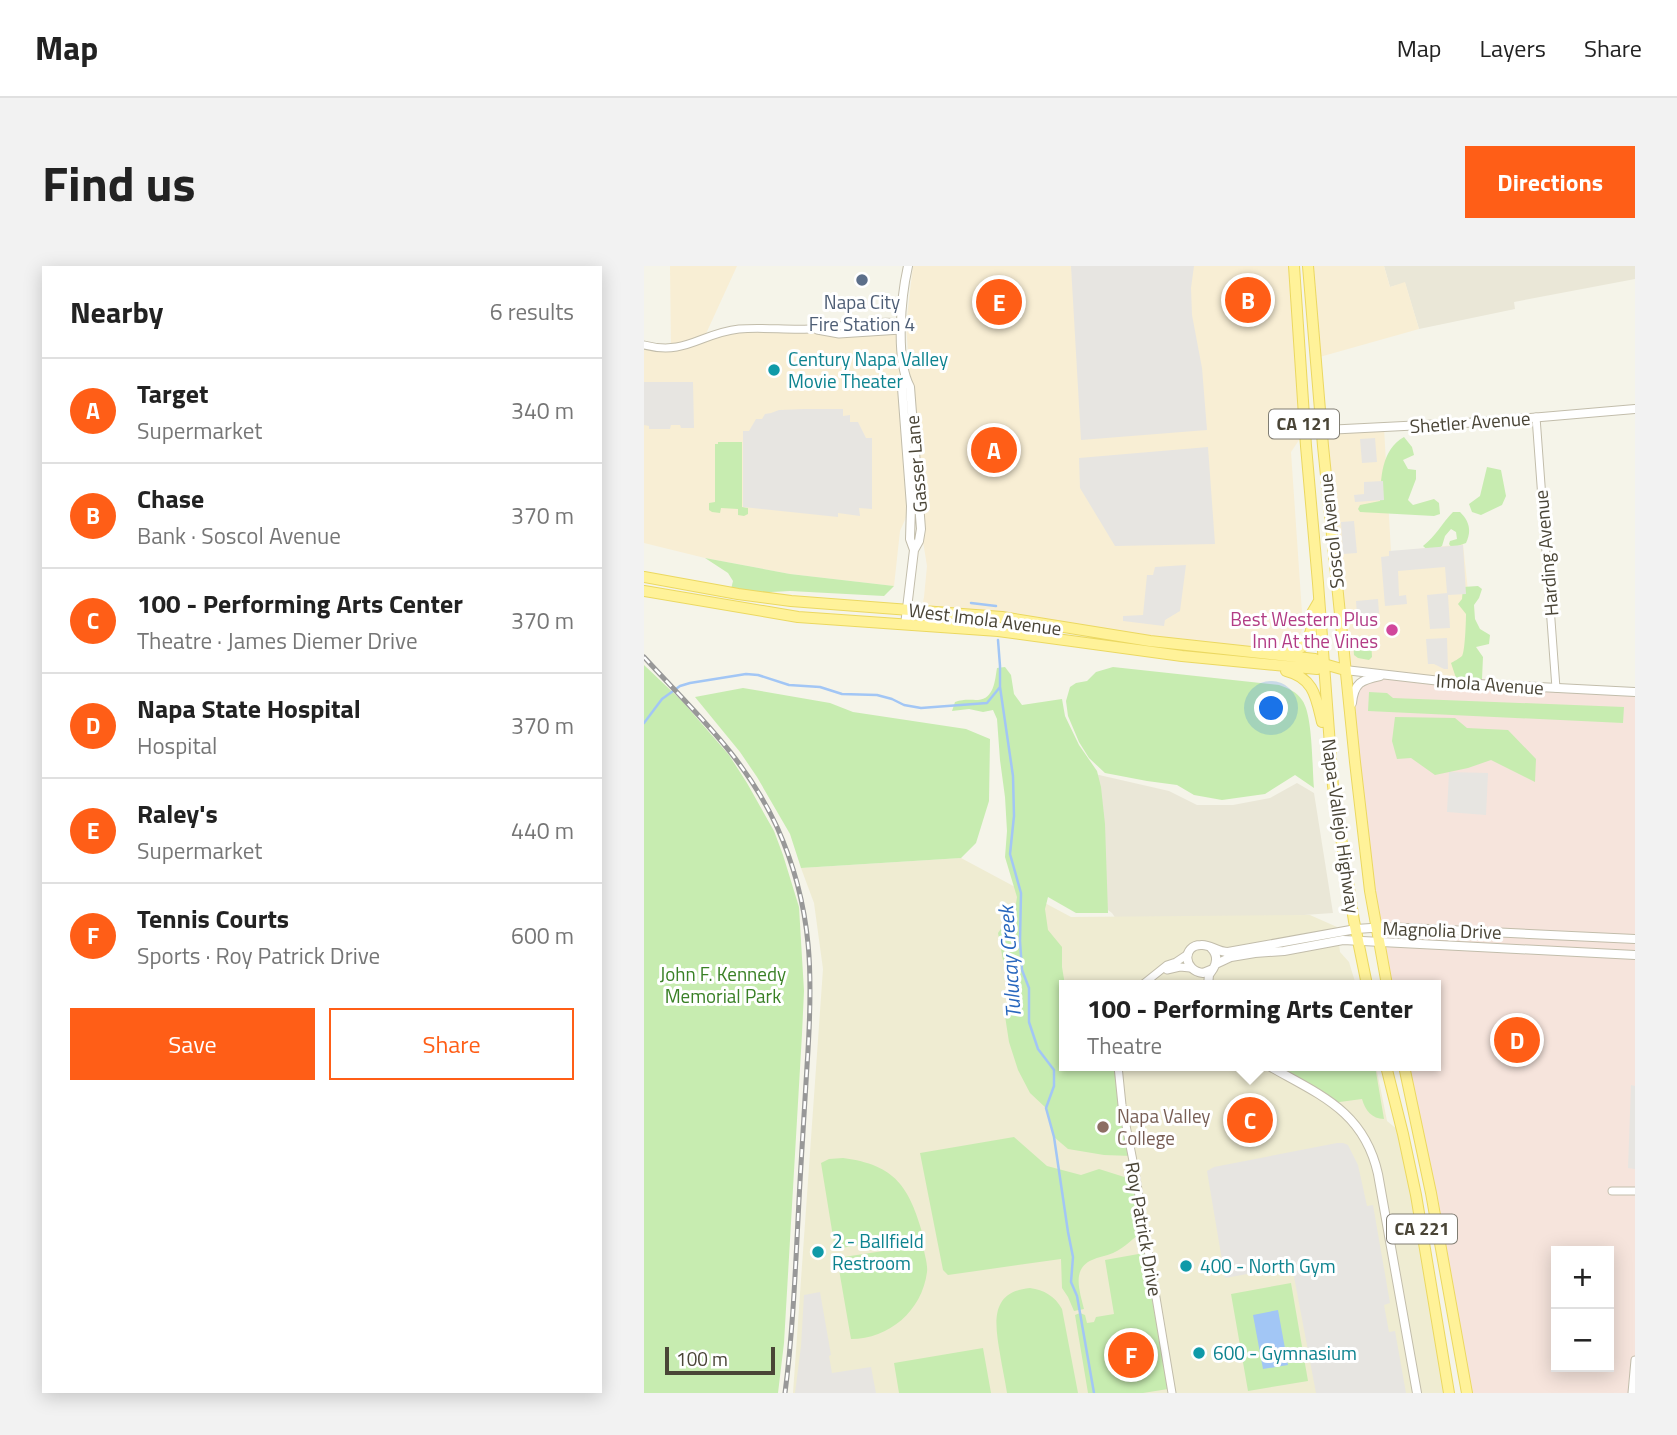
<!DOCTYPE html>
<meta charset="utf-8">
<style>
:root{--surface:#fff;--page:#f2f2f2;--text:#222;--muted:#767676;--line:#e0e0e0;--accent:#ff5e17}
body{margin:0;font-family:"Titillium Web",sans-serif;background:var(--page);color:var(--text)}
.controls{position:absolute;right:21px;bottom:21px;display:grid;overflow:hidden;border-radius:0px;box-shadow:0 4px 18px #0003}
.controls button{width:63px;height:63px;display:grid;place-items:center;padding:0;border:0;border-bottom:2px solid var(--line);background:var(--surface);color:var(--text);font:35px sans-serif}
.scale{position:absolute;left:21px;bottom:18px;width:110px;box-sizing:border-box;padding-left:7px;border:4px solid #4a4537;border-top:0;font-size:19px;line-height:24px;white-space:nowrap;color:#4a4537;-webkit-text-stroke:5px #fff;paint-order:stroke}
.you{position:absolute;left:628px;top:443px;width:24px;height:24px;margin:-18px;border:5px solid #fff;border-radius:50%;background:#1a73e8;box-shadow:0 0 0 10px #1a73e833}
.badge{display:grid;place-items:center;width:46px;height:46px;border-radius:50%;background:var(--accent);color:#fff;font-size:23px;font-weight:700}
.pin{position:absolute;translate:-50% -50%;border:4px solid #fff;box-shadow:0 2px 7px #0006}
.popup{position:absolute;left:415px;top:714px;width:382px;height:91px;box-sizing:border-box;display:grid;place-content:center;border-radius:0px;background:var(--surface);filter:drop-shadow(0 2px 5px #0005);font-size:23px;white-space:nowrap;color:var(--muted)}
.popup b{font-size:26px;color:var(--text)}
.popup::after{content:'';position:absolute;left:50%;top:100%;margin-left:-14px;border:14px solid transparent;border-top-color:var(--surface)}
.list{margin:0;padding:0;list-style:none}
h2{display:flex;justify-content:space-between;align-items:center;height:91px;margin:0;padding:0 28px;font-size:30px}
h2 small{font-size:23px;font-weight:400;color:var(--muted)}
.list li{display:grid;grid-template-columns:46px 1fr auto;gap:21px;align-items:center;box-sizing:border-box;height:105px;padding:0 28px;border-top:2px solid var(--line)}
.list b{display:block;font-size:26px;white-space:nowrap}
.list p{margin:0;font-size:23px;white-space:nowrap;color:var(--muted)}
.list em{font-size:23px;font-style:normal;color:var(--muted)}
.actions{display:flex;gap:14px;padding:21px 28px}
.actions a{flex:1;padding:16px 0;border:2px solid var(--accent);border-radius:0px;text-align:center;font-size:24px;color:var(--accent)}
.actions .main{background:var(--accent);color:#fff}
.map{position:relative;flex:none;width:991px;height:1127px;overflow:hidden;border-radius:0px}
header{display:flex;align-items:center;gap:42px;box-sizing:border-box;height:98px;padding:0 35px;background:var(--surface);border-bottom:2px solid var(--line)}
header strong{font-size:33px}
nav{display:flex;gap:38px;margin-inline-start:auto;font-size:24px}
.intro{display:flex;align-items:center;justify-content:space-between;box-sizing:border-box;height:168px;padding:0 42px}
h1{margin:0;font-size:49px}
.button{padding:18px 32px;border-radius:0px;background:var(--accent);color:#fff;font-size:24px;font-weight:700}
main{display:flex;gap:42px;padding:0 42px}
aside{flex:1;background:var(--surface);border-radius:0px;box-shadow:0 4px 18px #0003}
.map>svg:first-child{display:block}
.residential{fill:#eae7d7}
.commercial{fill:#f8eed4}
.education{fill:#efecd2}
.medical{fill:#f6e4dc;fill-rule:evenodd}
.green{fill:#c7ecb0}
.parking{fill:#e7e5e1}
.water{fill:#a2c6f5}
.lines{fill:none;stroke-linecap:round;stroke-linejoin:round}
.stream{stroke:#a2c6f5;stroke-width:2.5}
.minor-casing{stroke:#c2bdab;stroke-width:9}
.tertiary-casing{stroke:#c2bdab;stroke-width:10}
.primary-casing{stroke:#ebd861;stroke-width:12}
.minor{stroke:#fff;stroke-width:7}
.tertiary{stroke:#fff;stroke-width:8}
.primary{stroke:#fff299;stroke-width:10}
.rail-casing{stroke:#989898;stroke-width:5}
.rail{stroke:#fff;stroke-width:2.5;stroke-dasharray:8;stroke-linecap:butt}
.service-dot{fill:#5c6f8a;stroke:#fff;stroke-width:2.5}
.culture-dot{fill:#0f9aa8;stroke:#fff;stroke-width:2.5}
.hotel-dot{fill:#d1479c;stroke:#fff;stroke-width:2.5}
.education-dot{fill:#8d6e63;stroke:#fff;stroke-width:2.5}
.labels{text-anchor:middle;stroke-width:6;stroke-linejoin:round;paint-order:stroke}
.shield{fill:#fff;stroke:#807d73;stroke-width:2}
.shield-label{font-size:18px;font-weight:bold;fill:#4a4537}
.service-label{font-size:19px;fill:#4e5e75;stroke:#fff}
.culture-label{font-size:19px;fill:#0d838f;stroke:#fff;text-anchor:start}
.street-label{font-size:19px;fill:#4a4537;stroke:#fff}
.hotel-label{font-size:19px;fill:#b23c85;stroke:#fff;text-anchor:end}
.park-label{font-size:19px;fill:#398025;stroke:#fff}
.education-label{font-size:19px;fill:#785e54;stroke:#fff;text-anchor:start}
.water-label{font-size:21px;font-style:italic;fill:#2867be;stroke:#fff}
</style>
<header>
<strong>Map</strong>
<nav><a>Map</a><a>Layers</a><a>Share</a></nav>
</header>
<div class="intro"><h1>Find us</h1><a class="button">Directions</a></div>
<main>
<aside>
<h2>Nearby<small>6 results</small></h2>
<ul class="list">
<li><span class="badge">A</span><div><b>Target</b><p>Supermarket</p></div><em>340 m</em></li>
<li><span class="badge">B</span><div><b>Chase</b><p>Bank · Soscol Avenue</p></div><em>370 m</em></li>
<li><span class="badge">C</span><div><b>100 - Performing Arts Center</b><p>Theatre · James Diemer Drive</p></div><em>370 m</em></li>
<li><span class="badge">D</span><div><b>Napa State Hospital</b><p>Hospital</p></div><em>370 m</em></li>
<li><span class="badge">E</span><div><b>Raley's</b><p>Supermarket</p></div><em>440 m</em></li>
<li><span class="badge">F</span><div><b>Tennis Courts</b><p>Sports · Roy Patrick Drive</p></div><em>600 m</em></li>
</ul>
<div class="actions"><a class="main">Save</a><a>Share</a></div>
</aside>
<div class="map">
<svg width="991" height="1127" viewBox="0 0 991 1127">
<rect width="100%" height="100%" fill="#f5f4e9"/>
<path class="residential" d="M740 0H991V13L870 36 871 43 775 63 761 17 746 21Z
M442 506 525 525 553 539H589L626 532 653 517 670 527 689 647 631 651 483 669 468 647 457 639Z"/>
<path class="commercial" d="M26 0H93L60 72 82 65 168 63 195 68 253 65 255 109 258 122 267 240 256 265 250 320 146 308 61 292 0 277V79L27 82Z
M269 0H650L661 165 647 186 659 361 657 367 652 373 643 379 645 386 277 345 280 331 283 300 277 263 262 59Z
M664 0H740L746 21 761 16 775 63 672 92Z
M740 161 747 286 819 278 834 418 701 404 678 164Z"/>
<path class="education" d="M317 592 427 651 666 649 693 661 696 686 705 696 712 719H420V800H732L743 855 759 868 805 1127H149L179 703 170 637 157 602Z"/>
<path class="medical" d="M744 409 991 426V1127H823L760 800H792V719H743L720 577 710 427 726 412ZM912 985H965V1101H912Z"/>
<path class="green" d="M760 171 768 181 770 189 759 194 764 203 772 204V213L764 234 769 239 790 233 795 237 796 248 790 250 716 246 714 243 716 239 736 235C737 212 737 184 760 171Z
M74 176H98V241L104 242V248L100 250 94 249V243L77 242 76 247 68 246 65 244V237L71 236V178H74Z
M843 201 857 204 862 230 858 239 837 249 828 246 825 238 836 230Z
M809 246H816C825 255 828 264 822 277L808 282 805 278 806 275 813 273 812 266 807 263 801 270 798 280 787 287 779 280C792 270 798 257 809 246Z
M61 292 146 308 250 320 240 330 146 325 94 328 86 327 89 315 84 307Z
M834 320 838 323 835 332 830 339 831 353 836 363 846 369 845 378 832 381 839 391 838 413 825 414 812 412 807 397C809 396 816 392 818 390 821 386 822 355 822 348L814 338 818 333 819 321Z
M713 374H727L728 391 725 394 714 392 710 389 709 376Z
M0 399 38 435 85 489 103 517 130 565 139 589 155 641 160 725 158 768 140 1077 134 1127H0Z
M361 401 367 409 370 428 378 439 418 433 421 450 435 479 453 505 457 521 461 558 464 647H432L404 631 401 643 404 664 418 681V701L421 719 420 800H474L488 890 460 889 424 883 410 871 402 842 386 827 374 804 365 776 361 750 365 727 354 667 359 660 360 647 371 644 373 631 361 591 363 565 361 531 356 494 353 453 349 444 339 446 325 443 308 445 311 436C320 433 325 434 334 434 350 433 351 414 353 402Z
M469 401 635 419C644 422 653 426 658 434 669 448 668 502 670 522L651 509 621 528 578 534 550 529 533 519 503 515 461 507 445 492 435 476 424 450 422 435 426 421 432 417 443 415 452 406Z
M99 422 186 437 209 446 322 463 346 473 345 535 332 577 317 592 157 602 146 568 113 511 96 486 51 431Z
M725 426 743 427 749 432 980 441 979 457 724 445Z
M751 451 811 452 823 462 864 464 892 493 891 516 847 494 824 502 791 509 767 492 753 493 748 475Z
M625 800H731L740 853C728 853 721 844 718 833L688 837Z
M370 871 403 900 437 909 455 903 493 915 501 965C489 971 481 982 469 987 462 990 454 991 448 994 427 1003 436 1026 440 1043L430 1045 424 1031 418 1022 417 993 304 1009 299 1004 276 887Z
M199 892C252 899 265 921 279 969L191 983 177 897 185 893Z
M279 979C280 987 284 998 283 1006 278 1045 245 1073 207 1073L193 992Z
M500 987 524 1123 499 1127H444L431 1049 436 1047 441 1049 443 1057 450 1056 452 1051 470 1048 461 994Z
M647 1017 664 1115 604 1125 587 1028Z
M386 1022C400 1024 411 1030 418 1043L434 1127H363C361 1114 358 1101 356 1088 351 1058 345 1026 386 1022Z
M339 1082 347 1127H255L250 1097Z"/>
<path class="parking" d="M427 0H550L547 22 548 49 558 102 563 164 437 174Z
M0 116H49L50 162H37L36 159H27L26 163H5V160L0 159Z
M160 143H199V150L206 149V156H214L222 172H228V243L215 242 216 250 194 247V251L99 241V165H105L112 153H118L121 148 127 147 135 144Z
M731 172 733 196 718 197 716 173Z
M564 181 571 278 471 280 436 222 435 192Z
M739 215 740 234 711 236 710 229 720 228V216Z
M710 255 713 287 699 288 697 256Z
M819 279 822 328 804 329 806 362 786 363 783 329 803 327 801 301 754 305 755 330 762 329 763 338 741 340 737 291 745 290V285Z
M542 299 536 345 521 354 520 360 479 355V350L499 349 503 309H509L511 301Z
M734 333 735 347 713 349 712 335Z
M803 372 804 403H800L790 398H784L782 373Z
M805 506 844 507 842 549 803 546Z
M987 819 991 820V903L984 902Z
M693 877H699L704 879 714 899 723 940 729 939 746 1037 740 1039 745 1066 751 1065 762 1127H672L648 1000 581 1012 563 905 570 901Z
M176 1026 187 1089 185 1090 188 1107 227 1101 232 1127H151L157 1080 160 1029Z"/>
<path class="water" d="M634 1044 644 1099 619 1103 609 1049Z"/>
<g class="lines">
<path class="stream" d="M327 337 352 340
M356 421 369 510 370 550 366 588 377 627 376 675 378 704 385 722V756L394 783 410 804V820L402 842 410 871 424 966 429 991 427 1016 433 1030 436 1047 450 1127
M0 457 18 433 36 420 46 417 102 408 114 409 145 419 176 421 198 428 233 429 248 433 260 439 277 442 343 437 356 421V400L354 374"/>
<defs>
<path id="minor" d="M173 64 195 68 257 64
M0 79C42 90 57 67 95 63 118 61 142 64 165 63 196 61 227 54 258 57
M892 151 912 422
M523 704 536 701 546 702
M498 719 523 699 532 696 544 688
M474 800 478 839 490 900 528 1127
M968 925H991
M988 1127 991 1094"/>
<path id="tertiary" d="M261 111 258 122 267 240 266 273 270 284
M661 165 839 156 991 143
M261 359 270 284 275 275 277 263 266 121C251 93 257 31 264 0
M701 404 814 417 991 426
M708 437C710 417 717 414 736 410
M567 682C573 688 574 695 569 703L559 707C539 705 538 679 557 679 566 678 573 686 584 686L712 663 742 661 991 673
M572 698 587 691 611 687 640 685 699 674 991 689
M564 719 565 709 569 703
M625 800C676 829 720 845 734 908L773 1127"/>
<path id="primary" d="M650 0 662 180 674 317 689 520 710 655 723 719
M664 0 679 180 711 496 726 625 743 719
M0 311 94 328 147 335 358 351 506 375 671 393 680 398 701 404
M0 325 154 351 354 365 538 390 673 403 680 398
M639 387 653 384 661 379 667 365 668 347 675 335
M642 405C670 412 672 431 678 456
M742 800 759 868 772 929 805 1127
M760 800 787 927 823 1127"/>
</defs>
<use href="#minor" class="minor-casing"/>
<use href="#tertiary" class="tertiary-casing"/>
<use href="#primary" class="primary-casing"/>
<use href="#minor" class="minor"/>
<use href="#tertiary" class="tertiary"/>
<use href="#primary" class="primary"/>
<defs>
<path id="rail" d="M0 391C52 448 100 490 133 561 170 643 169 713 163 800 161 838 158 877 156 916 152 986 150 1057 141 1127"/>
</defs>
<use href="#rail" class="rail-casing"/>
<use href="#rail" class="rail"/>
</g>
<circle class="service-dot" cx="218" cy="14" r="7"/>
<g class="culture-dot">
<circle cx="130" cy="104" r="7"/>
<circle cx="174" cy="986" r="7"/>
<circle cx="542" cy="1000" r="7"/>
<circle cx="555" cy="1087" r="7"/>
</g>
<circle class="hotel-dot" cx="748" cy="364" r="7"/>
<circle class="education-dot" cx="459" cy="861" r="7"/>
<g class="labels">
<g class="shield">
<rect x="625" y="143.5" width="70" height="29" rx="5"/>
<rect x="743" y="948.5" width="70" height="29" rx="5"/>
</g>
<g class="shield-label">
<text x="660" y="164">CA 121</text>
<text x="778" y="969">CA 221</text>
</g>
<g class="service-label">
<text x="218" y="43">Napa City<tspan x="218" dy="22">Fire Station 4</tspan></text>
</g>
<g class="culture-label">
<text x="144" y="100">Century Napa Valley<tspan x="144" dy="22">Movie Theater</tspan></text>
<text x="188" y="982">2 - Ballfield<tspan x="188" dy="22">Restroom</tspan></text>
<text x="556" y="1007">400 - North Gym</text>
<text x="569" y="1094">600 - Gymnasium</text>
</g>
<g class="street-label">
<text transform="translate(826 156) rotate(-4)" y="7">Shetler Avenue</text>
<text transform="translate(272 198) rotate(-95)" y="7">Gasser Lane</text>
<text transform="translate(687 265) rotate(-96)" y="7">Soscol Avenue</text>
<text transform="translate(902 287) rotate(-95)" y="7">Harding Avenue</text>
<text transform="translate(341 353) rotate(7)" y="7">West Imola Avenue</text>
<text transform="translate(846 418) rotate(4)" y="7">Imola Avenue</text>
<text transform="translate(697 560) rotate(82)" y="7">Napa-Vallejo Highway</text>
<text transform="translate(798 664) rotate(2)" y="7">Magnolia Drive</text>
<text transform="translate(500 963) rotate(80)" y="7">Roy Patrick Drive</text>
</g>
<g class="hotel-label">
<text x="734" y="360">Best Western Plus<tspan x="734" dy="22">Inn At the Vines</tspan></text>
</g>
<g class="park-label">
<text x="79" y="715">John F. Kennedy<tspan x="79" dy="22">Memorial Park</tspan></text>
</g>
<g class="education-label">
<text x="473" y="857">Napa Valley<tspan x="473" dy="22">College</tspan></text>
</g>
<g class="water-label">
<text transform="translate(366 696) rotate(-94)" y="7">Tulucay Creek</text>
</g>
</g>
</svg>
<div class="controls">
<button>+</button>
<button>−</button>
</div>
<div class="scale">100 m</div>
<div class="you"></div>
<div class="pin badge" style="left:350px;top:184px">A</div>
<div class="pin badge" style="left:604px;top:34px">B</div>
<div class="pin badge" style="left:606px;top:854px">C</div>
<div class="popup"><b>100 - Performing Arts Center</b>Theatre</div>
<div class="pin badge" style="left:873px;top:774px">D</div>
<div class="pin badge" style="left:355px;top:36px">E</div>
<div class="pin badge" style="left:487px;top:1089px">F</div>
</div>
</main>
